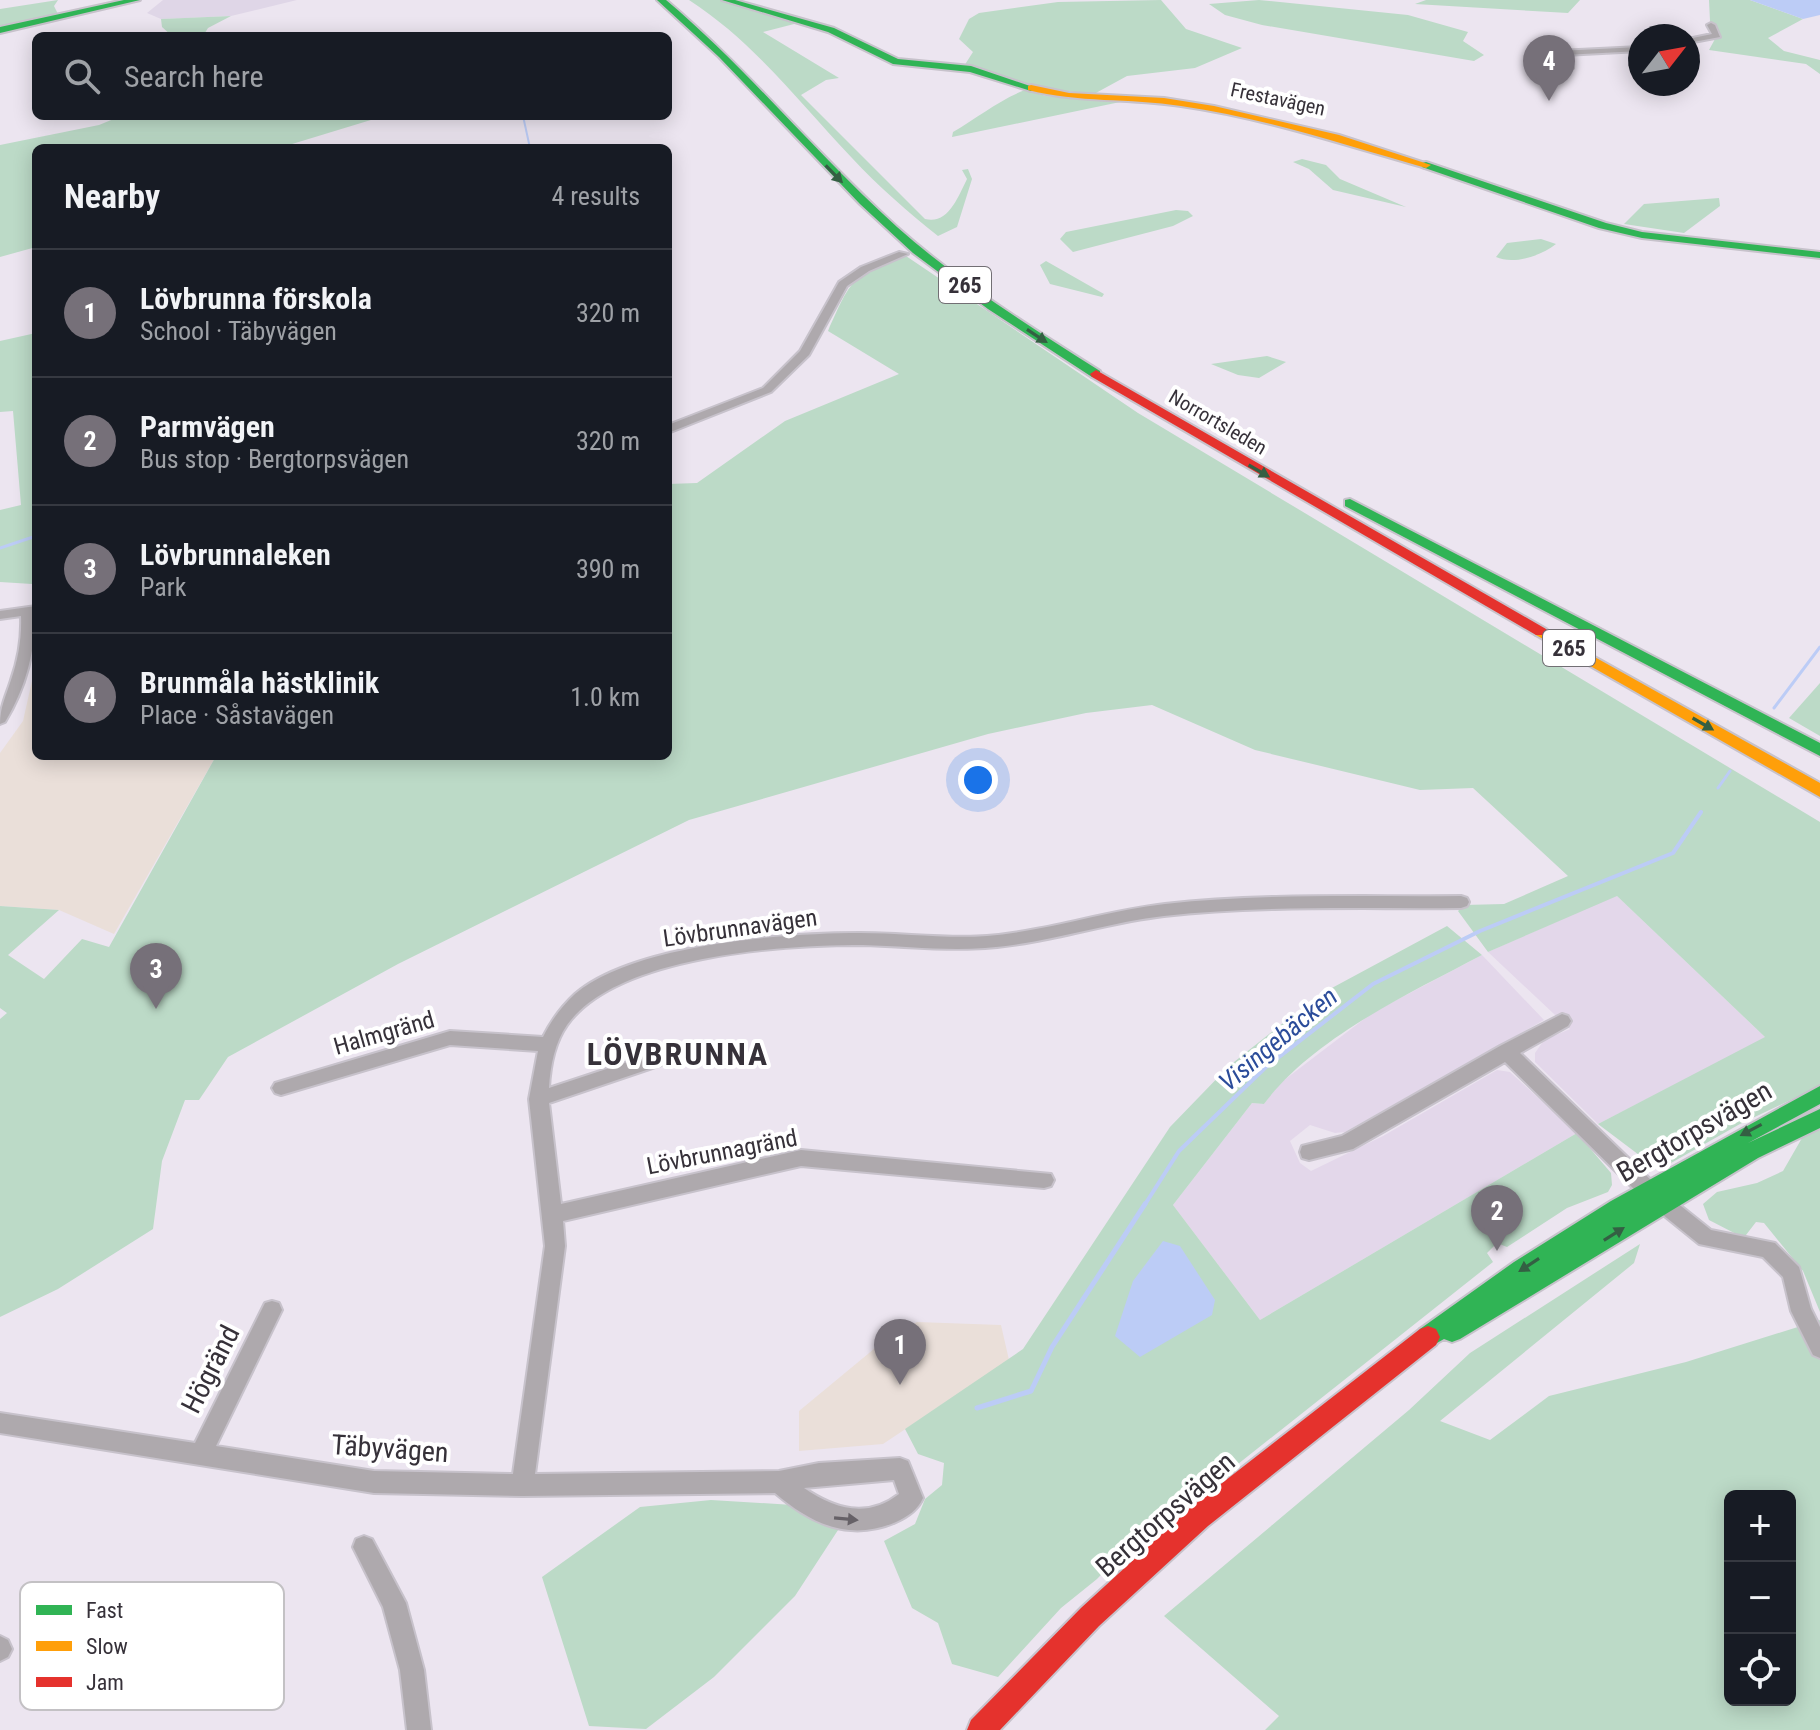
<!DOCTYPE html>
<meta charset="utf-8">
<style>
:root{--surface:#171b24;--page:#242831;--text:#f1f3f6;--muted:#9ea1a6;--line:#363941;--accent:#767079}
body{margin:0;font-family:"Roboto Condensed",sans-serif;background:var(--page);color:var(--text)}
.controls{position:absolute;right:24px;bottom:24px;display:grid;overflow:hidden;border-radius:12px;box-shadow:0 4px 20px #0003}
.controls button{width:72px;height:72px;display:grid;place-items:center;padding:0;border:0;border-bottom:2px solid var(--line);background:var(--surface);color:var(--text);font:40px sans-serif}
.compass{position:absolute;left:1628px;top:24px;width:72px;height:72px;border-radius:50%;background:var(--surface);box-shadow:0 4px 20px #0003;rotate:59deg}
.you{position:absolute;left:978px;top:780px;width:28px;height:28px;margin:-20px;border:6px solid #fff;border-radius:50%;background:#1a73e8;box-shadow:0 0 0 12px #1a73e833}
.badge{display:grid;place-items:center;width:52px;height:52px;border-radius:50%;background:var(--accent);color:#fff;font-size:26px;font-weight:700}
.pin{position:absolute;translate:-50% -66px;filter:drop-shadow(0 2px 4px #0008)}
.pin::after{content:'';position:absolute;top:42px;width:28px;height:24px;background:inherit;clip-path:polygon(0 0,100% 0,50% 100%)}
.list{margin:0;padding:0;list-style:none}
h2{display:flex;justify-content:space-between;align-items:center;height:104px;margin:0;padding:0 32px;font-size:34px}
h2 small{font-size:26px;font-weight:400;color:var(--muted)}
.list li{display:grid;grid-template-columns:52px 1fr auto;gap:24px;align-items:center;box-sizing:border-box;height:128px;padding:0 32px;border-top:2px solid var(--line)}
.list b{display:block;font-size:30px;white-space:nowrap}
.list p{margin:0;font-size:26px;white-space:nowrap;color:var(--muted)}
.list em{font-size:26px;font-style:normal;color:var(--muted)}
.icon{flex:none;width:44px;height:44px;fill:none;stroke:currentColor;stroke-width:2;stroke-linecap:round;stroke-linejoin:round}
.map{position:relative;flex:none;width:1820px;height:1730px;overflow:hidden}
.search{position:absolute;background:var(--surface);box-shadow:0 4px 20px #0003;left:32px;top:32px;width:640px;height:88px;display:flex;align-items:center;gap:20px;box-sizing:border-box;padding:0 28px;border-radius:12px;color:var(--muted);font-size:30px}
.panel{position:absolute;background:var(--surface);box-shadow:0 4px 20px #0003;left:32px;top:144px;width:640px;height:616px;border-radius:12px}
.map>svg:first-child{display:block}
.commercial{fill:#dfd6e7}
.built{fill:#e3d7ea}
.education{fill:#eadfd9}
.green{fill:#bcdac7;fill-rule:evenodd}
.water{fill:#bcccf6}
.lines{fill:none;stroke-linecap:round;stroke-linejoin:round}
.stream-far3{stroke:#bcccf6;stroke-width:2}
.stream-far2{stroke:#bcccf6;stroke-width:3}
.stream-far1{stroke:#bcccf6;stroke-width:4}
.stream{stroke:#bcccf6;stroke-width:5}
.street-casing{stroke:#c7c2cb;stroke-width:4}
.fast-casing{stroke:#c7c2cb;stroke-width:4}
.slow-casing{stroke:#c7c2cb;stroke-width:4}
.jam-casing{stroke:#c7c2cb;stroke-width:4}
.street{fill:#aea9ad;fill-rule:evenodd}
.fast{fill:#30b455;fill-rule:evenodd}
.slow{fill:#ff9f0a;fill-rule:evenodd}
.jam{fill:#e5322d;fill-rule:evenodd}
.oneway{fill:#345f43}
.oneway2{fill:#666167}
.labels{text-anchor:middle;stroke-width:8;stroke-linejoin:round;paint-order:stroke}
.far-street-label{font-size:20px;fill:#363139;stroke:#fff}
.shield{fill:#fff;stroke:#726f74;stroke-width:2}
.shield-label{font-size:22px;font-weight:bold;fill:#363139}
.street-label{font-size:24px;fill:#363139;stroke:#fff}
.water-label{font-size:26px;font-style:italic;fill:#2b4c9a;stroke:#fff}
.near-street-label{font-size:28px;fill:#363139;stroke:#fff}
.district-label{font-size:32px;font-weight:bold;letter-spacing:2px;fill:#363139;stroke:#fff}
.key{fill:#fff;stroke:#c3c1c4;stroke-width:2}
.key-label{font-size:22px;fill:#363139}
</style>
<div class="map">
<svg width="1820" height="1730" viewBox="0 0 1820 1730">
<rect width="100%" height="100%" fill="#ece5f0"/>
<path class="commercial" d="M163 0H297L231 16 161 19 147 13Z"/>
<path class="built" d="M1616 895 1766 1038 1598 1124 1535 1062V1053L1544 1040 1570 1029 1488 952Z
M1482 955 1544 1020 1345 1132 1335 1133 1310 1125 1290 1141 1300 1163 1311 1171 1383 1136 1497 1070 1510 1072 1577 1133 1260 1320 1173 1205 1252 1103 1264 1104 1279 1084 1372 1013Z"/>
<path class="education" d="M36 663V756H216L114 934 59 910 0 906V753L23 721Z
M917 1322 1001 1325 1009 1360 883 1444 799 1451V1411L886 1339Z"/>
<path class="green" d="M58 0 54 6 58 14 0 29V9Z
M689 0H720L798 23 763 32 839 78 826 80 801 95 925 219C948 225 958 197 967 179L962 170 968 169 972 179 957 227 938 236C908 212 878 186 852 158 799 102 754 42 689 0Z
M1161 0 1186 29 1242 48 1195 68 1127 76 1094 94 1035 88 964 66 973 52 959 39 969 19 979 13 1058 2Z
M1259 0 1408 15 1468 32 1463 41 1484 55 1474 61 1262 25 1225 15 1209 4Z
M1426 0H1580L1568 13 1415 4Z
M1709 0H1750L1803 19 1768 38 1784 51 1820 60V74L1806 64 1709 50 1715 39 1710 21Z
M231 16 208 28 203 36H172L162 27 161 19Z
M1025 90 1046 96 1125 101 952 137 953 132C977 118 999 100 1025 90Z
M121 116H384L279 148H36V247L0 257V145L99 125Z
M1302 159 1326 165 1340 179 1406 207 1333 190 1309 169 1293 162Z
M1719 198 1720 206 1684 233 1624 224 1644 204Z
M1176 210 1188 211 1193 216 1173 226 1073 252 1060 239 1066 232Z
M1541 239 1556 244C1541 256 1513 265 1496 257L1507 243Z
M906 256 1138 413 1820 822V1086L1740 1124 1671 1163 1665 1158 1647 1161 1598 1124 1765 1037 1617 896 1488 952 1458 911 1464 905 1504 904 1568 876 1473 788 1420 790 1255 750 1152 705 1086 713 988 734 689 820 398 964 228 1057 199 1100H185L162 1161 153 1229 58 1289 0 1317V1019L7 1013 0 1008V906L59 910 8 955 44 979 82 939 109 947 216 756H668V484L697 483 785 421 899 374 828 331C852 277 851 277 906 256Z
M1046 261 1104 294 1102 297 1050 284 1040 265Z
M36 333V602L32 584 0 582V510L21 505 13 411 0 412V341Z
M1267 356 1286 362 1259 378 1238 375 1211 364Z
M1820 683V736L1789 718Z
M1447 926 1482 955C1410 993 1313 1038 1264 1104L1252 1103 1173 1205 1260 1320 1577 1133 1611 1173 1612 1185 1608 1192 1567 1208 1507 1247 1497 1243 1487 1253 1493 1262 1238 1464 1157 1517 1097 1579 1061 1608 998 1677 952 1664 938 1623 912 1608 884 1541 915 1524 925 1499 942 1485 944 1463 918 1454 905 1429 1023 1349 1170 1127 1229 1066 1317 996Z
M1820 1130V1312L1803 1271 1764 1223 1756 1222 1746 1235H1738L1709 1220 1703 1204 1717 1192 1757 1183 1783 1171 1802 1138Z
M1640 1244 1634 1263 1440 1421 1490 1440 1549 1396 1686 1362 1820 1320V1730H1265L1279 1716 1164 1616 1409 1410 1470 1353ZM1730 1496H1790V1700H1730Z
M711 1500 793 1505 840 1527 795 1596 714 1677 646 1729 589 1726 542 1577 640 1507Z"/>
<path class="water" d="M1750 0H1820V15L1803 19Z
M1163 1241 1180 1246 1215 1300 1212 1315 1140 1357 1115 1336 1133 1281Z"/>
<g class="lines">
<path class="stream-far3" d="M523 116 530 148"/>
<path class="stream-far2" d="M0 548 36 536
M1774 708 1820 647
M1718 788 1730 771"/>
<path class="stream-far1" d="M1144 1206 1179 1151 1266 1067 1373 984 1480 931 1673 853 1701 812"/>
<path class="stream" d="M977 1408 1031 1391 1052 1347 1145 1204"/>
<defs>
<path id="street" d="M1711 23 1715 25 1720 37 1688 43V39L1712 34 1707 25Z
M1640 47V51L1564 55 1573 68 1569 70 1554 53 1558 51Z
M899 252 908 254 869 271 847 286 809 355 771 392 668 433V425L763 388 800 351 839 282 861 267Z
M36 606C36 646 27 686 5 722L0 724C0 707 6 696 11 680 18 660 22 638 21 616L0 619V611Z
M1461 896 1467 898 1469 902 1467 906 1461 908C1362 909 1262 905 1164 916 1104 923 1045 944 985 948 944 951 904 946 863 945 783 945 617 955 567 1025 555 1042 550 1067 549 1088L661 1051 667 1053 670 1058 667 1063 549 1103 561 1204 801 1150 1051 1174 1054 1180 1051 1186 1044 1188 801 1166 563 1221 565 1246 535 1474 779 1471 819 1463 900 1458 908 1461 923 1498C918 1510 907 1517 896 1522 850 1542 811 1524 775 1493L522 1496 374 1493 0 1433V1413L195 1443 265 1303 272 1301 279 1303 282 1310 216 1446 374 1471 513 1474 545 1246 529 1099 538 1051 450 1045 281 1095 275 1093 272 1088 275 1083 450 1031 543 1037C551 1021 561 1007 575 994 633 944 786 933 860 933 903 933 945 939 987 936 1047 931 1105 911 1165 904 1263 893 1363 897 1461 896ZM894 1480 899 1494C867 1519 835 1509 804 1488Z
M1562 1014 1568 1016 1571 1021 1568 1026 1520 1053 1653 1182 1656 1188 1653 1194 1646 1196 1639 1194 1505 1062 1353 1149 1309 1160 1302 1158 1300 1152 1302 1146 1342 1136 1500 1046Z
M1664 1196 1671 1198 1711 1230 1775 1243 1799 1267 1811 1309 1820 1327V1358L1813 1355 1791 1311 1783 1277 1763 1257 1699 1244 1657 1210 1654 1204 1657 1198Z
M364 1536 372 1539 406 1603 424 1670 431 1730H407L400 1670 383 1607 353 1547 356 1539Z
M0 1636 8 1640 12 1649 8 1657 0 1661Z"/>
<path id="fast" d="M124 0H140L0 33V27Z
M657 0H666C749 70 816 154 897 227 959 282 1030 327 1100 371V377H1092L988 309 913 253 860 204 719 57Z
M722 0H735L834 28 898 59 971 66 1036 88 1031 91 970 72 893 64 828 32Z
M1426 162 1606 223 1642 232 1820 252V258L1642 238 1599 228 1422 167V163Z
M1350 499 1820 743V756L1345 506V500Z
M1820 1086V1104L1748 1143 1820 1109V1128L1758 1158 1460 1339 1452 1342 1444 1339 1428 1348 1420 1345 1416 1337 1420 1329 1514 1262 1611 1201Z"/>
<path id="slow" d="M1031 85 1069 93 1164 98 1214 106 1339 135 1431 165 1426 168C1344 145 1265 118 1181 106 1130 98 1078 103 1028 90V86Z
M1541 627 1820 783V797L1536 635 1533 632Z"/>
<path id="jam" d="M1096 370 1546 629 1549 632 1546 635H1536L1092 377 1090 374Z
M1428 1326 1436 1329 1440 1337 1436 1345 1208 1526 1099 1626 1000 1730H967L971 1720 1081 1608 1190 1508 1420 1329Z"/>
</defs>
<use href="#street" class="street-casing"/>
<use href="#fast" class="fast-casing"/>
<use href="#slow" class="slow-casing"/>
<use href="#jam" class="jam-casing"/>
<use href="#street" class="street"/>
<use href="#fast" class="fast"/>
<use href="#slow" class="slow"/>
<use href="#jam" class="jam"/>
</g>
<defs><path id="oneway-solid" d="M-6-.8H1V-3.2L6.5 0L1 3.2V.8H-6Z" transform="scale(2)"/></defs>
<g class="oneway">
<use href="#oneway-solid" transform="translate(834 174) rotate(46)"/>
<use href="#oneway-solid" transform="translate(1037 336) rotate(33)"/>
<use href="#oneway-solid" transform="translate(1259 471) rotate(30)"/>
<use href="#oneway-solid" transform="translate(1703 724) rotate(30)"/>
<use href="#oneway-solid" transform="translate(1751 1130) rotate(152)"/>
<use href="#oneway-solid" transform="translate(1614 1234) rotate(-32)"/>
<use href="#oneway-solid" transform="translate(1529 1265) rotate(147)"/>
</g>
<use class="oneway2" href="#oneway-solid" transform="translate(846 1519) rotate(5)"/>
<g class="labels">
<g class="far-street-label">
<text transform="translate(1278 99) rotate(12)" y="7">Frestavägen</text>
<text transform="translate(1218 422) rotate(30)" y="7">Norrortsleden</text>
</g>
<g class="shield">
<rect x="939" y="267" width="52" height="36" rx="6"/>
<rect x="1543" y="630" width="52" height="36" rx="6"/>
</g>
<g class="shield-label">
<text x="965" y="293">265</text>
<text x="1569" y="656">265</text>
</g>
<g class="street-label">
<text transform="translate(740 928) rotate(-8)" y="8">Lövbrunnavägen</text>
<text transform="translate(384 1033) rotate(-16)" y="8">Halmgränd</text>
<text transform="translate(722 1152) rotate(-11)" y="8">Lövbrunnagränd</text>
</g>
<g class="water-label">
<text transform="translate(1278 1039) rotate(-40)" y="9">Visingebäcken</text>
</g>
<g class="near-street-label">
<text transform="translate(1694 1131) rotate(-30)" y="10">Bergtorpsvägen</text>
<text transform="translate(210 1369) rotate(-63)" y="10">Högränd</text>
<text transform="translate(390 1448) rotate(4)" y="10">Täbyvägen</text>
<text transform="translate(1165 1514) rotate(-41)" y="10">Bergtorpsvägen</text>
</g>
<g class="district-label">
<text x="678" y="1065">LÖVBRUNNA</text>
</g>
</g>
<rect x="20" y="1582" width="264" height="128" rx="12" class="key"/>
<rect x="36" y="1605" width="36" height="10" fill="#30b455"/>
<rect x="36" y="1641" width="36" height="10" fill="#ff9f0a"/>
<rect x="36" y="1677" width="36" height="10" fill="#e5322d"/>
<g class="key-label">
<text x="86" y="1618">Fast</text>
<text x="86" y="1654">Slow</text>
<text x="86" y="1690">Jam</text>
</g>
</svg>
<div class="controls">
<button>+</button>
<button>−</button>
<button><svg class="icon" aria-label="locate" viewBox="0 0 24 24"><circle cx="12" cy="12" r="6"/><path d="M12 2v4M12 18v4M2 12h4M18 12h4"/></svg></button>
</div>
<svg class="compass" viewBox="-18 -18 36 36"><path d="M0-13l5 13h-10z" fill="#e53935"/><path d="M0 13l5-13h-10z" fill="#9ea1a6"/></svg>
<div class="you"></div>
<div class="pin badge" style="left:900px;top:1385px">1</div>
<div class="pin badge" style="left:1497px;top:1251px">2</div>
<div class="pin badge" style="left:156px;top:1009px">3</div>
<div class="pin badge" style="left:1549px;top:101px">4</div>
<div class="search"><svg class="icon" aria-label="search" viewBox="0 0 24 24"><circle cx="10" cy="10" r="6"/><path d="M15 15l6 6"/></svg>Search here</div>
<section class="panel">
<h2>Nearby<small>4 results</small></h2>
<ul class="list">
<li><span class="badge">1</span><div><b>Lövbrunna förskola</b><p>School · Täbyvägen</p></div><em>320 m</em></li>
<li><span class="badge">2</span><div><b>Parmvägen</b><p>Bus stop · Bergtorpsvägen</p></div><em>320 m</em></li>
<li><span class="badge">3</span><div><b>Lövbrunnaleken</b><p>Park</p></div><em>390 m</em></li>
<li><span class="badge">4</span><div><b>Brunmåla hästklinik</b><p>Place · Såstavägen</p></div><em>1.0 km</em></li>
</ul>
</section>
</div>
